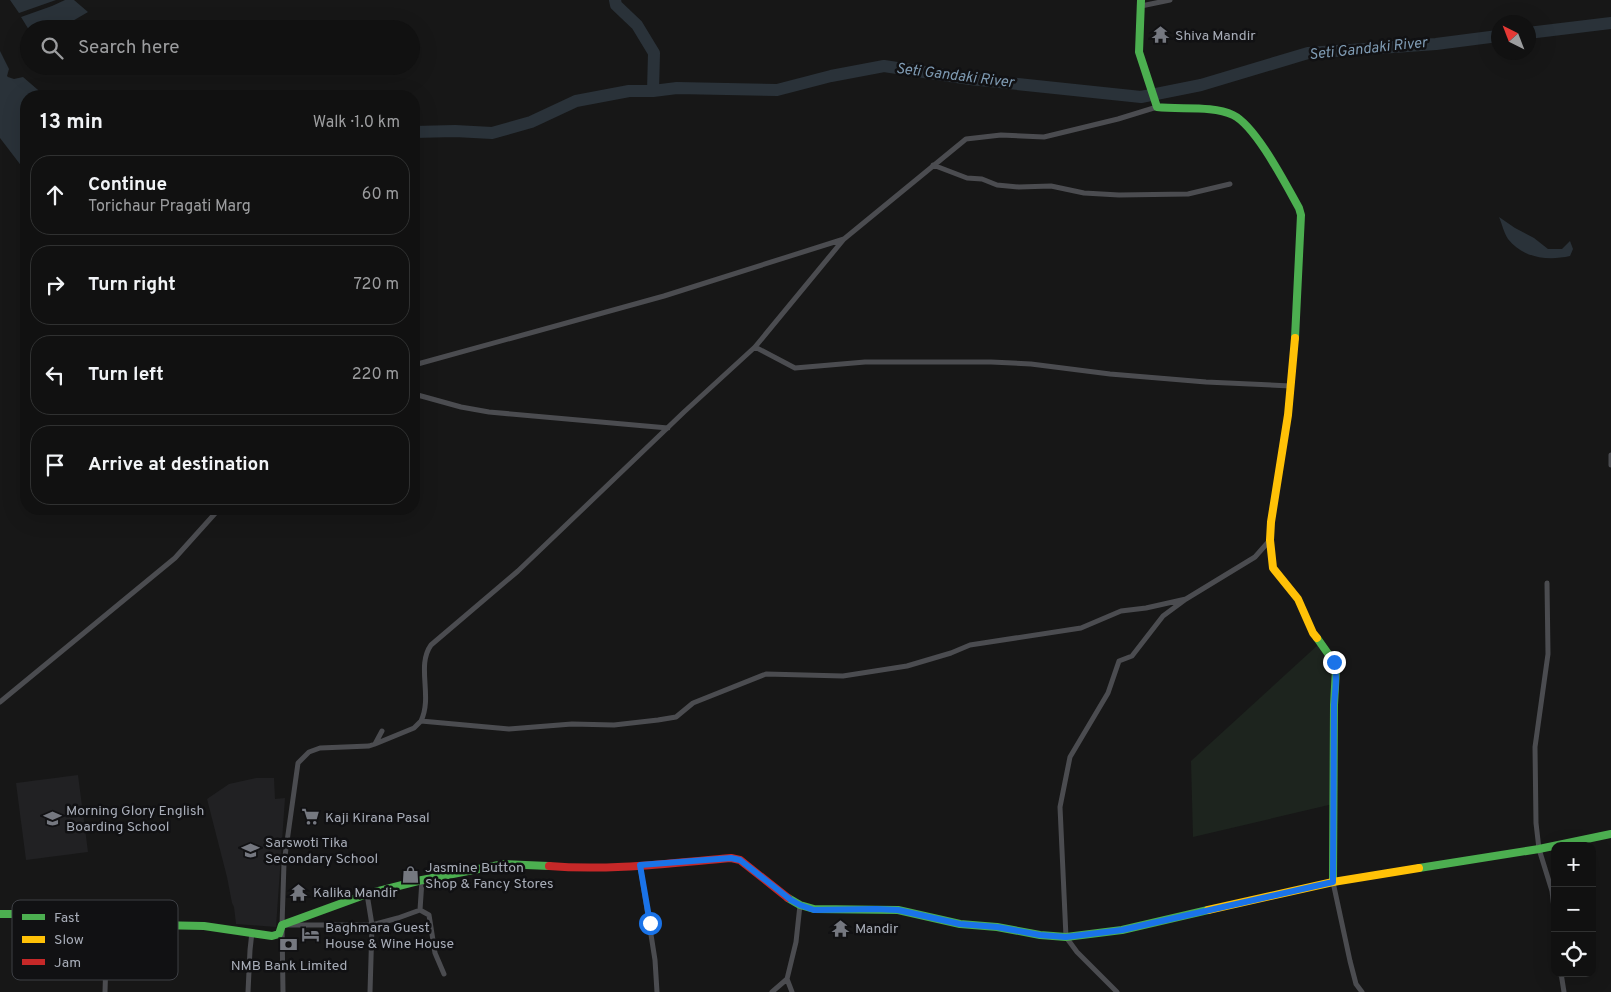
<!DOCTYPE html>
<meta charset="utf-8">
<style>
:root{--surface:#111;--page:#1a1a1a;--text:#f1f3f6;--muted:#9c9d9f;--line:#303131}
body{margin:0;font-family:Overpass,sans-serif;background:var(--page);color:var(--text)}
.controls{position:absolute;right:15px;bottom:15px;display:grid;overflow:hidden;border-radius:10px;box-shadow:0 5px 20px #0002}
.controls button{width:45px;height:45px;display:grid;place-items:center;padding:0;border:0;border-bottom:1px solid var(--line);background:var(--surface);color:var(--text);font:25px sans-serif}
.compass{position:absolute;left:1491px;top:15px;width:45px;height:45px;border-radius:50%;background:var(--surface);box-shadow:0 5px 20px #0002;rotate:318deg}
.stop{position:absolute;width:15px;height:15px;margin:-11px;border:4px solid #1a73e8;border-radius:50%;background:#fff}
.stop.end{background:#1a73e8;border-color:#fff;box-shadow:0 1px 5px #0008}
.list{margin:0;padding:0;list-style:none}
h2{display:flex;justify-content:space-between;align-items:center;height:65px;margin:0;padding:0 20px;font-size:21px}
h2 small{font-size:16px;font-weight:400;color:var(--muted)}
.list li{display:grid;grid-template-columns:32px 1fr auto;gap:15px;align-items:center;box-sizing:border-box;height:80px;margin:0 10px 10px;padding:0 10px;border:1px solid var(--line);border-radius:20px}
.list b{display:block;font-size:19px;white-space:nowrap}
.list p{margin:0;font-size:16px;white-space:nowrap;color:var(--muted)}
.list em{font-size:16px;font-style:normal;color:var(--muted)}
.icon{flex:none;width:28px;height:28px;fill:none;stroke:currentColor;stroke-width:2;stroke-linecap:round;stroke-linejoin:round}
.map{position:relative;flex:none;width:1611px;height:992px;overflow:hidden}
.search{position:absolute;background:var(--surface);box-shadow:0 5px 20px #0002;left:20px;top:20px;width:400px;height:55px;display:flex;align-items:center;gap:12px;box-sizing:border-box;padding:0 18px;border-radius:28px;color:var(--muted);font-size:19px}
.panel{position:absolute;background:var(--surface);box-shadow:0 5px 20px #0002;left:20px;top:90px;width:400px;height:425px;border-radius:20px}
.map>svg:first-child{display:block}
.built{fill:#212123}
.green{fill:#1d241e}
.water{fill:#2a3239}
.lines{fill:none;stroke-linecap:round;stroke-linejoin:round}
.river{stroke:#2a3239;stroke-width:12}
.street{stroke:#4b4c50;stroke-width:5}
.fast{stroke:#4caf50;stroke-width:8}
.slow{stroke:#ffc107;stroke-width:8}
.jam{stroke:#c62828;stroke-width:8}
.route{stroke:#1a73e8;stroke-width:6}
.labels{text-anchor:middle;stroke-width:5;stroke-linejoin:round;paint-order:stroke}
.poi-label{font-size:14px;fill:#a8adb8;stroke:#111113;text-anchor:start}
.water-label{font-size:15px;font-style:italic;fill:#7f9bb3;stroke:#111113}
.key{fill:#111113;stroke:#3e4045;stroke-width:1}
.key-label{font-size:14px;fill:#a8adb8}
</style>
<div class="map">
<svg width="1611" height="992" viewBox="0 0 1611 992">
<rect width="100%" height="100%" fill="#171717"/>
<path class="built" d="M78 775 88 852 26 860 16 783Z
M256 778H274L275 799 285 798 276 927 236 924 234 907 232 903 227 877 207 799 229 784Z"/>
<path class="green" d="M1320 643 1334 662 1333 804 1193 837 1191 761Z"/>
<path class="water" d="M10 0H56L19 13Z
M65 0H74L88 12 59 29H29V30L21 17 52 6Z
M0 51 9 69 7 76 8 77 14 79 23 77 45 96H26V172L0 138Z
M1499 217 1515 228 1534 238 1548 249H1562L1570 241 1573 249 1570 256C1547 261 1523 258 1508 239 1504 233 1502 224 1499 217Z"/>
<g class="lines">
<path class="river" d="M615 0 616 5 637 25 654 53 653 91
M1528 33 1611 23
M414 132 455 131 492 133 531 122 576 101 629 91H653L677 88 777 90 831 76 884 66 970 79 1141 97 1201 85 1308 53 1436 44 1498 36"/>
<path class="street" d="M1141 6 1170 0
M933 165 967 178 982 179 997 185 1019 187 1051 186 1084 193 1119 195 1188 194 1230 184
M755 347 795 368 865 362H991L1031 364 1110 374 1206 382 1291 386
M414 365 664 296 844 239
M414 394 461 407 489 412 668 428
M1611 455V465
M1547 583 1548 654 1535 747 1536 823 1539 849 1552 891 1555 917
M0 702 175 558 219 509
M421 721C433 696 416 666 431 645L518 571 684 412 755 347 844 239 966 139 1001 135 1044 137 1118 119 1157 107
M375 744 414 728 421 721 509 729 572 724 614 725 658 720 676 717 693 703 766 674 843 676 907 666 951 653 970 645 1081 628 1121 611 1146 608 1186 599
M640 865 655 960 657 992
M1333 882 1350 961 1356 984 1362 992
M367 894 372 925 370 992
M420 910 429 915 435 953 444 974
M287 925H372L398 918 420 910 422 880
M1561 973 1564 992
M787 979 792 992
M105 992 107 924
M248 992 250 950 252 932
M283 992 282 925 284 863 298 763 309 752 320 748 369 746 375 744 382 731
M772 992 787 979 796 942 800 905
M1117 992 1077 952 1066 937 1060 807 1070 757 1108 693 1119 661 1132 656 1163 616 1186 599 1255 557 1270 540"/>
<path class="fast" d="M1141 0 1139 52 1157 107C1180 110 1212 105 1233 115 1256 126 1286 185 1299 208L1301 215 1295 338
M1317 638 1329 655 1336 669 1334 705 1333 882
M1419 868 1539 849 1611 834
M788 898 800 905 814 909 898 910 960 924 997 927 1040 935 1066 937 1122 930 1208 910
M0 914H24L107 924 204 926 272 936 279 934 282 925 367 894 422 880 504 864 549 866"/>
<path class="slow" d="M1295 338 1288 415 1271 522 1270 540 1273 568 1298 599 1313 633 1317 638
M1208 910 1333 882 1419 868"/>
<path class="jam" d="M549 866C609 871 671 863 731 858L740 860 788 898"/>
</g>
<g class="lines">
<path class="route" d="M650 923 640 865 731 858 740 860 791 900 800 905 814 910 876 909 898 910 960 924 997 927 1040 935 1066 937 1122 930 1333 882 1334 705C1335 691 1338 676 1334 662"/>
</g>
<defs>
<symbol id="temple-bare" viewBox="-9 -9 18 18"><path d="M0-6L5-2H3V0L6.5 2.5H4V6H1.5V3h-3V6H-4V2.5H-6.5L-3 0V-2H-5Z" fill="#757880" stroke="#111113" stroke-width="2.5" paint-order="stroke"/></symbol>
<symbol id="supermarket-bare" viewBox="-9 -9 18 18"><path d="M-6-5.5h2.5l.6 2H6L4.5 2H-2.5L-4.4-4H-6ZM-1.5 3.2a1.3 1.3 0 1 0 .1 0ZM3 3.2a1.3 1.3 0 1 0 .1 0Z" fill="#757880" stroke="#111113" stroke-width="2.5" paint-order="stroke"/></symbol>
<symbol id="school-bare" viewBox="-9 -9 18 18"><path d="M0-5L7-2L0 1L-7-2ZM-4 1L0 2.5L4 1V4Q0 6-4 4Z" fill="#757880" stroke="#111113" stroke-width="2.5" paint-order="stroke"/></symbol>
<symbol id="shop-bare" viewBox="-9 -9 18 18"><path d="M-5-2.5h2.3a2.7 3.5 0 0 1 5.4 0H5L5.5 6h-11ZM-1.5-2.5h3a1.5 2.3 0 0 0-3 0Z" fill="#757880" stroke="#111113" stroke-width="2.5" paint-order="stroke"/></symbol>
<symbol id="hotel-bare" viewBox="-9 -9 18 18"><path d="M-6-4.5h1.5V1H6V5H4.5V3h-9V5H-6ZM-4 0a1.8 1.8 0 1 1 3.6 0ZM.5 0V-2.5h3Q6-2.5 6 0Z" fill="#757880" stroke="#111113" stroke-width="2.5" paint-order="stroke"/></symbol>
<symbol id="bank-bare" viewBox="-9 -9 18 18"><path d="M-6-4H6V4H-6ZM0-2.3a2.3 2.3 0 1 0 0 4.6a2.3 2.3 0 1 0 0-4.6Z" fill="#757880" stroke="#111113" stroke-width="2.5" paint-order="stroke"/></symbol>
</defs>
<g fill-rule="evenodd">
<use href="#temple-bare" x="1148" y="22" width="25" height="25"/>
<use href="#supermarket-bare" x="298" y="804" width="25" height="25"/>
<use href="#school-bare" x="40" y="806" width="25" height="25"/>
<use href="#school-bare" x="238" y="838" width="25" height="25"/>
<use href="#shop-bare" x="398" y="862" width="25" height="25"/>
<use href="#temple-bare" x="286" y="880" width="25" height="25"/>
<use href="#temple-bare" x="828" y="916" width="25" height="25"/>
<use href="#hotel-bare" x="298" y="922" width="25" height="25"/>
<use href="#bank-bare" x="276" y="932" width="25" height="25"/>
</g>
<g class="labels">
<g class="poi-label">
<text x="1175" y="40">Shiva Mandir</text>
<text x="66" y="815">Morning Glory English<tspan x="66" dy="16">Boarding School</tspan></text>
<text x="325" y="822">Kaji Kirana Pasal</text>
<text x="265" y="847">Sarswoti Tika<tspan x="265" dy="16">Secondary School</tspan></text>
<text x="425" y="872">Jasmine Button<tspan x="425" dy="16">Shop &amp; Fancy Stores</tspan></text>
<text x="313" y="897">Kalika Mandir</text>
<text x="325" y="932">Baghmara Guest<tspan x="325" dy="16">House &amp; Wine House</tspan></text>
<text x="855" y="933">Mandir</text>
<text x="289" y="970" text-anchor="middle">NMB Bank Limited</text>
</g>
<g class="water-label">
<text transform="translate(1368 48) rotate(-6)" y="5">Seti Gandaki River</text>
<text transform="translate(955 75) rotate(7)" y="5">Seti Gandaki River</text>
</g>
</g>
<rect x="12" y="900" width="166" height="80" rx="8" class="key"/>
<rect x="22" y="914" width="23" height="6" fill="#4caf50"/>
<rect x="22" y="936" width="23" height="7" fill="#ffc107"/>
<rect x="22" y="959" width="23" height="6" fill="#c62828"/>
<g class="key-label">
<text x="54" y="922">Fast</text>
<text x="54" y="944">Slow</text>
<text x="54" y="967">Jam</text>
</g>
</svg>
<div class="controls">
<button>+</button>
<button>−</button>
<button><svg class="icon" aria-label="locate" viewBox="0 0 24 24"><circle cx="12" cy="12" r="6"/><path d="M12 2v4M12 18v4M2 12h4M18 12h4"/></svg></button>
</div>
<svg class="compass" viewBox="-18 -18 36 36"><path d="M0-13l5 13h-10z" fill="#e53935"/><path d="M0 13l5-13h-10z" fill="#9c9d9f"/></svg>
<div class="stop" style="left:650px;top:923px"></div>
<div class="stop end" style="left:1334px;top:662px"></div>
<div class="search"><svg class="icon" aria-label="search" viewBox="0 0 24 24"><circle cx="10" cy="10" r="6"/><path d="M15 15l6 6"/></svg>Search here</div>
<section class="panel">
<h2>13 min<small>Walk · 1.0 km</small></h2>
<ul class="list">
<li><svg class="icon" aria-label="ahead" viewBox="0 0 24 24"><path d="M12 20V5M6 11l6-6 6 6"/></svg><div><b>Continue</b><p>Torichaur Pragati Marg</p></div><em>60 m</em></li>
<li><svg class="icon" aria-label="right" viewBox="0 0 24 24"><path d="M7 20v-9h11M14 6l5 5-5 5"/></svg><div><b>Turn right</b></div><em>720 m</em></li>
<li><svg class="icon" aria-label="left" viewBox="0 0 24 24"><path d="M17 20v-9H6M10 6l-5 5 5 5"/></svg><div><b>Turn left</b></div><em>220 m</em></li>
<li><svg class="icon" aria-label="arrive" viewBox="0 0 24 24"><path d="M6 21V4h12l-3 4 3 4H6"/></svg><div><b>Arrive at destination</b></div></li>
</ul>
</section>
</div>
